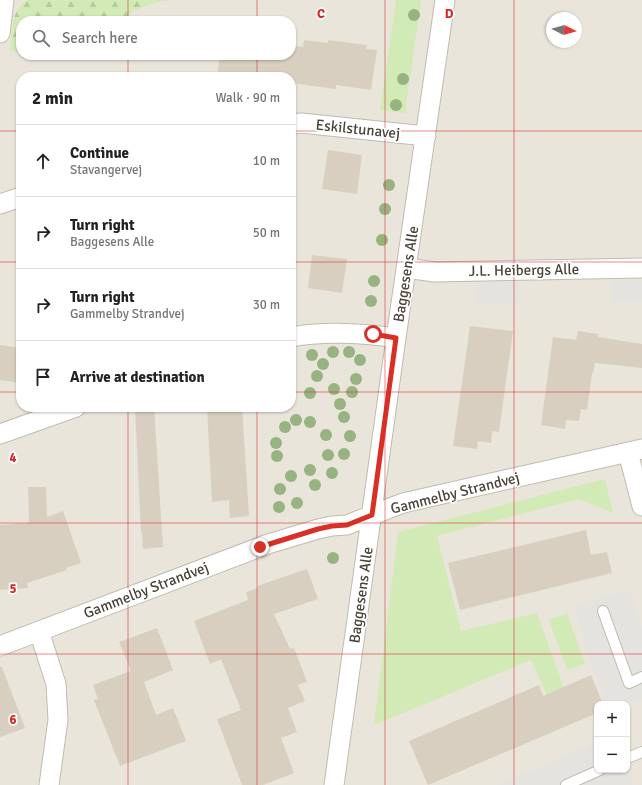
<!DOCTYPE html>
<meta charset="utf-8">
<style>
:root{--surface:#fff;--page:#f6f6f6;--text:#222;--muted:#767676;--line:#e0e0e0}
body{margin:0;font-family:Signika,sans-serif;background:var(--page);color:var(--text)}
.controls{position:absolute;right:12px;bottom:12px;display:grid;overflow:hidden;border-radius:8px;box-shadow:0 1px 3px #0004}
.controls button{width:36px;height:36px;display:grid;place-items:center;padding:0;border:0;border-bottom:1px solid var(--line);background:var(--surface);color:var(--text);font:20px sans-serif}
.compass{position:absolute;left:546px;top:12px;width:36px;height:36px;border-radius:50%;background:var(--surface);box-shadow:0 1px 3px #0004;rotate:96deg}
.stop{position:absolute;width:12px;height:12px;margin:-9px;border:3px solid #d93025;border-radius:50%;background:#fff}
.stop.end{background:#d93025;border-color:#fff;box-shadow:0 1px 4px #0008}
.list{margin:0;padding:0;list-style:none}
h2{display:flex;justify-content:space-between;align-items:center;height:52px;margin:0;padding:0 16px;font-size:17px}
h2 small{font-size:13px;font-weight:400;color:var(--muted)}
.list li{display:grid;grid-template-columns:26px 1fr auto;gap:12px;align-items:center;box-sizing:border-box;height:72px;padding:0 16px;border-top:1px solid var(--line)}
.list b{display:block;font-size:15px;white-space:nowrap}
.list p{margin:0;font-size:13px;white-space:nowrap;color:var(--muted)}
.list em{font-size:13px;font-style:normal;color:var(--muted)}
.icon{flex:none;width:22px;height:22px;fill:none;stroke:currentColor;stroke-width:2;stroke-linecap:round;stroke-linejoin:round}
.map{position:relative;flex:none;width:642px;height:785px;overflow:hidden}
.search{position:absolute;background:var(--surface);box-shadow:0 1px 3px #0004;left:16px;top:16px;width:280px;height:44px;display:flex;align-items:center;gap:10px;box-sizing:border-box;padding:0 14px;border-radius:16px;color:var(--muted);font-size:15px}
.panel{position:absolute;background:var(--surface);box-shadow:0 1px 3px #0004;left:16px;top:72px;width:280px;height:340px;border-radius:16px}
.map>svg:first-child{display:block}
.residential{fill:#eae5da;fill-rule:evenodd}
.green{fill:#d2eab5}
.forest{fill:url(#forest-firs)}
.parking{fill:#e5e3e0}
.building{fill:#d8cfc1}
.lines{fill:none;stroke-linecap:round;stroke-linejoin:round}
.service-casing{stroke:#c2bbae;stroke-width:12}
.minor-casing{stroke:#c2bbae;stroke-width:21}
.service{stroke:#fff;stroke-width:10}
.minor{stroke:#fff;stroke-width:19}
.tree{fill:#97b381}
.route{stroke:#d93025;stroke-width:5}
.grid{fill:none;stroke:#d62828;stroke-width:1;stroke-opacity:0.55}
.labels{text-anchor:middle;stroke-width:3.5;stroke-linejoin:round;paint-order:stroke}
.street-label{font-size:15px;fill:#4b4439;stroke:#fff}
.grid-label{font-size:13px;text-anchor:middle;font-weight:bold;fill:#d62828;stroke:#fff;stroke-width:3.5;stroke-linejoin:round;paint-order:stroke}
</style>
<div class="map">
<svg width="642" height="785" viewBox="0 0 642 785">
<defs>
<pattern id="forest-firs" width="22" height="20" patternUnits="userSpaceOnUse"><rect width="22" height="20" fill="#d2eab5"/><path d="M5 1l3.5 6h-7zM16 11l3.5 6h-7z" fill="#b6ca9c"/></pattern>
</defs>
<rect width="100%" height="100%" fill="#f6f3ec"/>
<path class="residential" d="M0 0H642V785H0ZM552 18H576V42H552ZM21 21H291V55H21ZM21 77H291V407H21ZM597 704H627V770H597Z"/>
<path class="green" d="M396 0H421L405 113 380 110Z
M605 479 613 513 579 499 437 536 461 631 537 613 565 691 548 697 531 660 374 725 398 532Z
M567 613 585 664 567 670 549 620Z"/>
<path class="forest" d="M28 0H173L157 2 132 11 127 21H21V52L12 51 10 48C12 31 11 8 28 0Z"/>
<path class="parking" d="M642 280V302L612 303V281Z
M519 281 520 304 477 305 476 282Z
M629 590 642 629V698L626 704H606L589 659 574 605Z
M597 742V770H627L633 785H498Z"/>
<path class="building" d="M304 40 328 43V40L367 45 366 49 377 50 371 90 336 85V89L291 83V77H217L220 55H291V45L303 47Z
M328 150 362 155 357 194 322 189Z
M312 255 347 259 342 293 308 288Z
M470 326 513 331 499 432 492 431 491 443 478 441 477 449 453 446Z
M578 331 598 334V337L642 344V368L595 363 593 374 592 373 587 410 581 409 579 421 566 420 565 429 541 425 553 337 576 340Z
M0 345 21 348V383L0 380Z
M135 407H154L163 547 143 549 142 532H141Z
M207 407H242L249 516 230 518 229 500 212 502Z
M28 487H46L47 517 63 511 81 563 66 568 67 570 27 583 28 588 0 590V525L29 523Z
M586 530 591 555 607 552 612 573 460 610 448 563Z
M307 569 318 599 274 614 290 649 294 648 307 682 298 685 305 701 288 708 297 732 281 738 294 773 263 785H242L217 719 241 710 221 659 210 664 194 621 248 600 246 592 258 588 257 586Z
M157 628 173 670 144 682 156 715 173 708 186 741 120 766 94 700 98 699 93 685 131 671 119 642Z
M0 667H2L25 728 0 737Z
M591 675 603 704H597V713L428 785 409 741 539 685 543 696Z"/>
<g class="lines">
<defs>
<path id="service" d="M603 611 629 683 642 677
M627 758 642 752
M566 785 600 770"/>
<path id="minor" d="M0 33 4 0
M291 124 301 123 426 136
M0 204 21 197
M406 268 435 272 642 268
M291 337C322 331 365 333 396 338
M0 434 76 407
M628 452 642 506
M39 631 56 684 58 720 49 785
M0 646 268 544 318 529 332 526 347 525 403 503 642 449
M334 785 396 338 445 0"/>
</defs>
<use href="#service" class="service-casing"/>
<use href="#minor" class="minor-casing"/>
<use href="#service" class="service"/>
<use href="#minor" class="minor"/>
</g>
<g class="tree">
<circle cx="414" cy="15" r="6"/>
<circle cx="403" cy="79" r="6"/>
<circle cx="396" cy="105" r="6"/>
<circle cx="389" cy="185" r="6"/>
<circle cx="385" cy="209" r="6"/>
<circle cx="382" cy="240" r="6"/>
<circle cx="374" cy="281" r="6"/>
<circle cx="371" cy="301" r="6"/>
<circle cx="333" cy="352" r="6"/>
<circle cx="349" cy="352" r="6"/>
<circle cx="312" cy="355" r="6"/>
<circle cx="360" cy="360" r="6"/>
<circle cx="323" cy="364" r="6"/>
<circle cx="317" cy="376" r="6"/>
<circle cx="356" cy="379" r="6"/>
<circle cx="334" cy="389" r="6"/>
<circle cx="352" cy="392" r="6"/>
<circle cx="310" cy="393" r="6"/>
<circle cx="340" cy="404" r="6"/>
<circle cx="344" cy="417" r="6"/>
<circle cx="296" cy="420" r="6"/>
<circle cx="310" cy="422" r="6"/>
<circle cx="285" cy="427" r="6"/>
<circle cx="326" cy="435" r="6"/>
<circle cx="350" cy="436" r="6"/>
<circle cx="276" cy="443" r="6"/>
<circle cx="344" cy="454" r="6"/>
<circle cx="328" cy="455" r="6"/>
<circle cx="277" cy="456" r="6"/>
<circle cx="310" cy="470" r="6"/>
<circle cx="332" cy="473" r="6"/>
<circle cx="291" cy="476" r="6"/>
<circle cx="315" cy="485" r="6"/>
<circle cx="280" cy="489" r="6"/>
<circle cx="297" cy="503" r="6"/>
<circle cx="279" cy="507" r="6"/>
<circle cx="333" cy="558" r="6"/>
</g>
<g class="lines">
<path class="route" d="M260 547 318 529 332 526 347 525 372 515 396 338 373 334"/>
</g>
<path class="grid" d="M128 0V21M257 0V21M385 0V785M514 0V785M128 55V77M257 55V77M0 131H21M291 131H642M0 262H21M291 262H642M0 392H21M291 392H642M128 407V785M257 407V785M0 523H642M0 654H642"/>
<g class="labels">
<g class="street-label">
<text transform="translate(358 129) rotate(6)" y="5">Eskilstunavej</text>
<text transform="translate(524 270) rotate(-1)" y="5">J.L. Heibergs Alle</text>
<text transform="translate(406 274) rotate(-81)" y="5">Baggesens Alle</text>
<text transform="translate(455 493) rotate(-14)" y="5">Gammelby Strandvej</text>
<text transform="translate(146 590) rotate(-21)" y="5">Gammelby Strandvej</text>
<text transform="translate(361 595) rotate(-82)" y="5">Baggesens Alle</text>
</g>
</g>
<g class="grid-label">
<text x="321" y="18">C</text>
<text x="449" y="18">D</text>
<text x="13" y="462">4</text>
<text x="13" y="593">5</text>
<text x="13" y="724">6</text>
</g>
</svg>
<div class="controls">
<button>+</button>
<button>−</button>
</div>
<svg class="compass" viewBox="-18 -18 36 36"><path d="M0-13l5 13h-10z" fill="#e53935"/><path d="M0 13l5-13h-10z" fill="#767676"/></svg>
<div class="stop" style="left:373px;top:334px"></div>
<div class="stop end" style="left:260px;top:547px"></div>
<div class="search"><svg class="icon" aria-label="search" viewBox="0 0 24 24"><circle cx="10" cy="10" r="6"/><path d="M15 15l6 6"/></svg>Search here</div>
<section class="panel">
<h2>2 min<small>Walk · 90 m</small></h2>
<ul class="list">
<li><svg class="icon" aria-label="ahead" viewBox="0 0 24 24"><path d="M12 20V5M6 11l6-6 6 6"/></svg><div><b>Continue</b><p>Stavangervej</p></div><em>10 m</em></li>
<li><svg class="icon" aria-label="right" viewBox="0 0 24 24"><path d="M7 20v-9h11M14 6l5 5-5 5"/></svg><div><b>Turn right</b><p>Baggesens Alle</p></div><em>50 m</em></li>
<li><svg class="icon" aria-label="right" viewBox="0 0 24 24"><path d="M7 20v-9h11M14 6l5 5-5 5"/></svg><div><b>Turn right</b><p>Gammelby Strandvej</p></div><em>30 m</em></li>
<li><svg class="icon" aria-label="arrive" viewBox="0 0 24 24"><path d="M6 21V4h12l-3 4 3 4H6"/></svg><div><b>Arrive at destination</b></div></li>
</ul>
</section>
</div>
